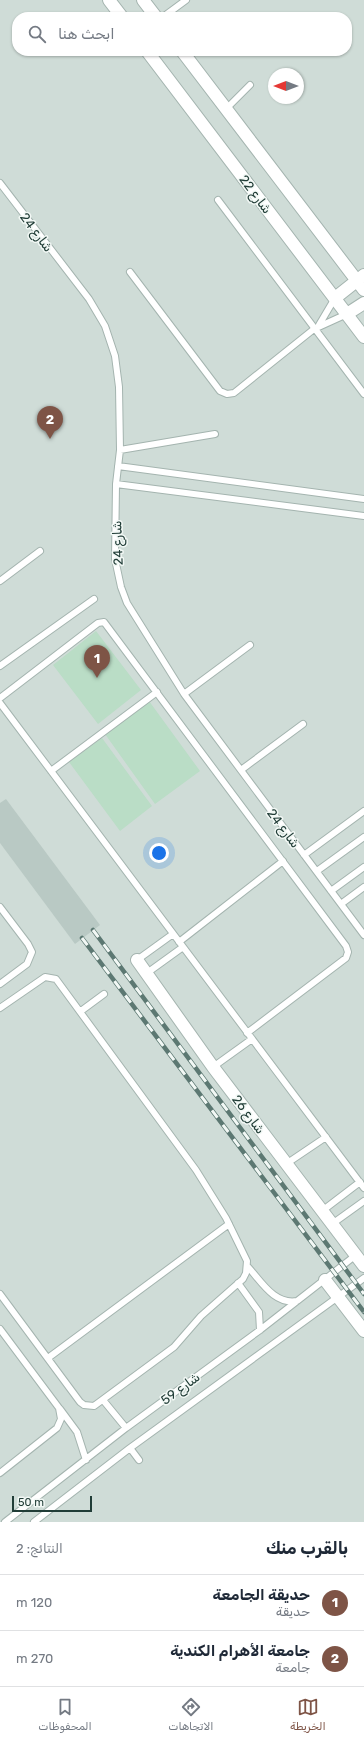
<!DOCTYPE html>
<html lang="ar">
<meta charset="utf-8">
<style>
:root{--surface:#fff;--page:#f6f6f7;--text:#1f2937;--muted:#747a83;--line:#e0e1e3;--accent:#7e5446}
body{margin:0;font-family:Rubik,Cairo,sans-serif;background:var(--page);color:var(--text);direction:rtl}
.compass{position:absolute;left:268px;top:68px;width:36px;height:36px;border-radius:50%;background:var(--surface);box-shadow:0 1px 3px #0004;rotate:270deg}
.scale{position:absolute;left:12px;bottom:10px;width:80px;box-sizing:border-box;padding-left:4px;border:2px solid #213d37;border-top:0;font-size:11px;line-height:14px;white-space:nowrap;color:#213d37;-webkit-text-stroke:3px #f2f8f5;paint-order:stroke}
.you{position:absolute;left:159px;top:853px;width:14px;height:14px;margin:-10px;border:3px solid #fff;border-radius:50%;background:#1a73e8;box-shadow:0 0 0 6px #1a73e833}
.badge{display:grid;place-items:center;width:26px;height:26px;border-radius:50%;background:var(--accent);color:#fff;font-size:13px;font-weight:700}
.pin{position:absolute;translate:-50% -33px;filter:drop-shadow(0 1px 2px #0008)}
.pin::after{content:'';position:absolute;top:21px;width:14px;height:12px;background:inherit;clip-path:polygon(0 0,100% 0,50% 100%)}
.list{margin:0;padding:0;list-style:none}
h2{display:flex;justify-content:space-between;align-items:center;height:52px;margin:0;padding:0 16px;font-size:17px}
h2 small{font-size:13px;font-weight:400;color:var(--muted)}
.list li{display:grid;grid-template-columns:26px 1fr auto;gap:12px;align-items:center;box-sizing:border-box;height:56px;padding:0 16px;border-top:1px solid var(--line)}
.list b{display:block;font-size:15px;white-space:nowrap}
.list p{margin:0;font-size:13px;white-space:nowrap;color:var(--muted)}
.list em{font-size:13px;font-style:normal;color:var(--muted)}
.icon{flex:none;width:22px;height:22px;fill:none;stroke:currentColor;stroke-width:2;stroke-linecap:round;stroke-linejoin:round}
.map{position:relative;flex:none;width:364px;height:1522px;overflow:hidden;direction:ltr}
.search{position:absolute;background:var(--surface);box-shadow:0 1px 3px #0004;left:12px;right:12px;top:12px;height:44px;display:flex;align-items:center;gap:10px;box-sizing:border-box;padding:0 14px;border-radius:16px;color:var(--muted);font-size:15px}
.sheet{height:164px;background:var(--surface)}
nav{display:flex;justify-content:space-around;align-items:center;box-sizing:border-box;height:56px;border-top:1px solid var(--line);background:var(--surface);font-size:11px;color:var(--muted)}
nav a{display:grid;justify-items:center;gap:2px}
nav .on{color:var(--accent)}
.map>svg:first-child{display:block}
.built{fill:#cfdcd7;fill-rule:evenodd}
.green{fill:#baddc6}
.building{fill:#b9c9c4}
.lines{fill:none;stroke-linecap:round;stroke-linejoin:round}
.lane-casing{stroke:#a4b4af;stroke-width:8}
.street-casing{stroke:#a4b4af;stroke-width:14}
.lane{stroke:#fff;stroke-width:6}
.street{stroke:#fff;stroke-width:12}
.rail-casing{stroke:#5c7872;stroke-width:4.5}
.rail{stroke:#f2f8f5;stroke-width:3;stroke-dasharray:9;stroke-linecap:butt}
.labels{text-anchor:middle;stroke-width:3;stroke-linejoin:round;paint-order:stroke}
.street-label{font-size:13px;fill:#213d37;stroke:#f2f8f5}
</style>
<div class="map">
<svg width="364" height="1522" viewBox="0 0 364 1522">
<rect width="100%" height="100%" fill="#e1ece8"/>
<path class="built" d="M0 0H364V1522H0ZM17 17H347V51H17ZM274 74H298V98H274Z"/>
<path class="green" d="M96 631 141 690 98 724 53 665Z
M149 701 200 771 155 804 105 734Z
M102 738 152 806 120 831 69 762Z"/>
<path class="building" d="M6 799 100 925 75 944 0 843V803Z"/>
<g class="lines">
<defs>
<path id="lane" d="M163 17 186 0
M226 109 250 85
M0 183 89 299 105 326 115 356 119 387 120 450 116 484 115 559 121 587 127 603 184 694 364 935
M218 200 364 394
M130 272 220 391 227 394 234 393 314 329 347 314
M319 325 335 298
M120 450 215 434
M118 466 364 499
M116 484 364 516
M0 581 40 551
M0 666 94 599
M184 694 250 645
M0 698 98 623 104 622 346 946 348 952 346 958 247 1033
M0 703 364 1188
M241 770 303 724
M51 771 157 692
M304 855 364 811
M317 871 364 837
M331 891 364 867
M341 904 364 887
M0 907 28 944 32 952 27 964 0 984
M179 942 283 861
M137 960 173 934
M147 973 183 947
M0 1008 45 977 56 979 196 1170 226 1218 247 1261 246 1273 243 1279 201 1316 174 1347 94 1406 84 1405 80 1402 0 1294
M81 1011 104 994
M213 1067 252 1039
M286 1164 326 1137
M322 1211 360 1182
M332 1224 364 1201
M248 1267C261 1281 274 1305 297 1301
M238 1283 259 1312 260 1330
M0 1329 59 1408 61 1419 57 1428 0 1473
M48 1358 229 1224
M103 1400 126 1428
M60 1409 77 1432 86 1460
M130 1448 139 1460
M5 1522 126 1428 260 1330 356 1255
M34 1522 130 1448 364 1278"/>
<path id="street" d="M109 0 122 17
M143 0 156 17
M147 51 364 337
M182 51 364 290
M335 298 364 275
M347 314 364 303
M137 960 213 1067 364 1266
M325 1280 364 1331"/>
</defs>
<use href="#lane" class="lane-casing"/>
<use href="#street" class="street-casing"/>
<use href="#lane" class="lane"/>
<use href="#street" class="street"/>
<defs>
<path id="rail" d="M93 930 364 1294
M82 938 364 1312"/>
</defs>
<use href="#rail" class="rail-casing"/>
<use href="#rail" class="rail"/>
</g>
<g class="labels">
<g class="street-label">
<text transform="translate(256 194) rotate(53)" y="5">شارع 22</text>
<text transform="translate(37 232) rotate(53)" y="5">شارع 24</text>
<text transform="translate(117 543) rotate(-92)" y="5">شارع 24</text>
<text transform="translate(284 828) rotate(53)" y="5">شارع 24</text>
<text transform="translate(249 1114) rotate(53)" y="5">شارع 26</text>
<text transform="translate(180 1388) rotate(-36)" y="5">شارع 59</text>
</g>
</g>
</svg>
<svg class="compass" viewBox="-18 -18 36 36"><path d="M0-13l5 13h-10z" fill="#e53935"/><path d="M0 13l5-13h-10z" fill="#747a83"/></svg>
<div class="scale">50 m</div>
<div class="you"></div>
<div class="pin badge" style="left:97px;top:678px">1</div>
<div class="pin badge" style="left:50px;top:439px">2</div>
<div class="search"><svg class="icon" aria-label="search" viewBox="0 0 24 24"><circle cx="10" cy="10" r="6"/><path d="M15 15l6 6"/></svg>ابحث هنا</div>
</div>
<section class="sheet">
<h2>بالقرب منك<small>النتائج: 2</small></h2>
<ul class="list">
<li><span class="badge">1</span><div><b>حديقة الجامعة</b><p>حديقة</p></div><em>120 m</em></li>
<li><span class="badge">2</span><div><b>جامعة الأهرام الكندية</b><p>جامعة</p></div><em>270 m</em></li>
</ul>
</section>
<nav>
<a class="on"><svg class="icon" aria-label="map" viewBox="0 0 24 24"><path d="M3 6l6-2 6 2 6-2v14l-6 2-6-2-6 2zM9 4v14M15 6v14"/></svg>الخريطة</a>
<a><svg class="icon" aria-label="directions" viewBox="0 0 24 24"><path d="M12 3l9 9-9 9-9-9zM9 14v-3h6M13 9l2 2-2 2"/></svg>الاتجاهات</a>
<a><svg class="icon" aria-label="saved" viewBox="0 0 24 24"><path d="M7 4h10v16l-5-4-5 4z"/></svg>المحفوظات</a>
</nav>
